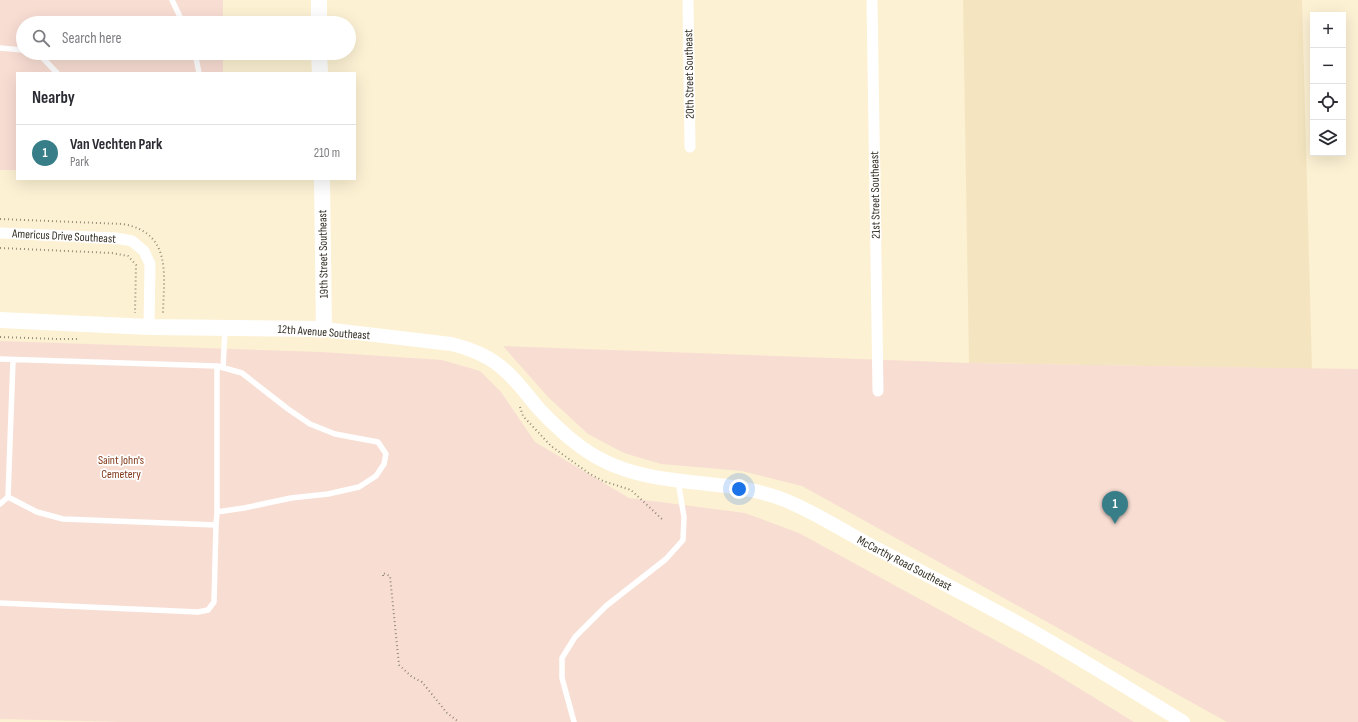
<!DOCTYPE html>
<meta charset="utf-8">
<style>
:root{--surface:#fff;--page:#f2f2f3;--text:#2b2b33;--muted:#7c7c81;--line:#e1e1e2;--accent:#377e88}
body{margin:0;font-family:"Sofia Sans Condensed",sans-serif;background:var(--page);color:var(--text)}
.controls{position:absolute;right:12px;top:12px;display:grid;overflow:hidden;border-radius:0px;box-shadow:0 4px 16px #0002}
.controls button{width:36px;height:36px;display:grid;place-items:center;padding:0;border:0;border-bottom:1px solid var(--line);background:var(--surface);color:var(--text);font:20px sans-serif}
.you{position:absolute;left:739px;top:489px;width:14px;height:14px;margin:-10px;border:3px solid #fff;border-radius:50%;background:#1a73e8;box-shadow:0 0 0 6px #1a73e833}
.badge{display:grid;place-items:center;width:26px;height:26px;border-radius:50%;background:var(--accent);color:#fff;font-size:13px;font-weight:700}
.pin{position:absolute;translate:-50% -33px;filter:drop-shadow(0 1px 2px #0008)}
.pin::after{content:'';position:absolute;top:21px;width:14px;height:12px;background:inherit;clip-path:polygon(0 0,100% 0,50% 100%)}
.list{margin:0;padding:0;list-style:none}
h2{display:flex;justify-content:space-between;align-items:center;height:52px;margin:0;padding:0 16px;font-size:17px}
h2 small{font-size:13px;font-weight:400;color:var(--muted)}
.list li{display:grid;grid-template-columns:26px 1fr auto;gap:12px;align-items:center;box-sizing:border-box;height:56px;padding:0 16px;border-top:1px solid var(--line)}
.list b{display:block;font-size:15px;white-space:nowrap}
.list p{margin:0;font-size:13px;white-space:nowrap;color:var(--muted)}
.list em{font-size:13px;font-style:normal;color:var(--muted)}
.icon{flex:none;width:22px;height:22px;fill:none;stroke:currentColor;stroke-width:2;stroke-linecap:round;stroke-linejoin:round}
.map{position:relative;flex:none;width:1358px;height:722px;overflow:hidden}
.search{position:absolute;background:var(--surface);box-shadow:0 4px 16px #0002;left:16px;top:16px;width:340px;height:44px;display:flex;align-items:center;gap:10px;box-sizing:border-box;padding:0 14px;border-radius:22px;color:var(--muted);font-size:15px}
.panel{position:absolute;background:var(--surface);box-shadow:0 4px 16px #0002;left:16px;top:72px;width:340px;height:108px;border-radius:0px}
.map>svg:first-child{display:block}
.built{fill:#f4e5c0}
.green{fill:#f8ddd3}
.lines{fill:none;stroke-linecap:round;stroke-linejoin:round}
.path{stroke:#938b77;stroke-width:2;stroke-dasharray:1 3;stroke-linecap:butt}
.service{stroke:#fff;stroke-width:5.5}
.minor{stroke:#fff;stroke-width:11}
.tertiary{stroke:#fff;stroke-width:14}
.secondary{stroke:#fff;stroke-width:16}
.labels{text-anchor:middle;stroke-width:3.5;stroke-linejoin:round;paint-order:stroke}
.street-label{font-size:12px;fill:#312c21;stroke:#fff}
.park-label{font-size:12px;fill:#7f3716;stroke:#fff}
</style>
<div class="map">
<svg width="1358" height="722" viewBox="0 0 1358 722">
<rect width="100%" height="100%" fill="#fcf1d3"/>
<path class="built" d="M963 0H1302L1312 369 969 363Z"/>
<path class="green" d="M0 0H223V23H23V53H223V73H17V170H0Z
M0 341 321 352 442 360 480 371 501 392 535 442 629 498 745 513 799 533 1046 668 1134 722H122L0 719Z
M503 346 969 363 1358 369V722H1227L802 486 742 471 661 464 624 453 588 434 548 397Z"/>
<g class="lines">
<path class="path" d="M0 219 123 224C172 233 164 274 163 313
M0 248 112 253 128 256 136 265 135 313
M0 337 57 339H79
M520 407 523 416 551 446 590 474 603 481 631 490 663 520
M383 576V573L390 576 399 665 412 677 422 682 447 713 459 722"/>
<path class="service" d="M172 0 183 23
M0 48 23 50
M34 53 39 54 57 73
M195 53 199 73
M0 359 217 366 242 373 288 409 310 424 335 434 378 442 386 454 384 464 376 476 359 487 328 494 291 498 244 508 217 512 216 525
M223 368 225 330
M0 504 8 497
M217 512V366
M0 603 198 612 208 610 214 602 216 525 63 519 37 512 8 497 13 360
M574 722 562 678V658L575 637 606 606 666 559 683 540 684 517 678 481"/>
<path class="minor" d="M688 0 690 147
M872 0 878 391
M0 233 116 238 132 241 144 251 150 264 149 327"/>
<path class="tertiary" id="s1" d="M324 329 451 344C467 348 483 353 497 364 514 376 526 394 540 410 558 429 578 448 602 460 658 489 724 477 782 499 818 513 849 535 883 552 933 578 983 603 1032 631 1083 660 1133 691 1183 722"/>
<path class="secondary" d="M319 0V23
M319 53 320 73
M0 320 149 327 324 329 322 179"/>
</g>
<g class="labels">
<g class="street-label">
<text transform="translate(689 74) rotate(-91)" y="4">20th Street Southeast</text>
<text transform="translate(875 195) rotate(-91)" y="4">21st Street Southeast</text>
<text transform="translate(64 236) rotate(3)" y="4">Americus Drive Southeast</text>
<text transform="translate(323 254) rotate(-91)" y="4">19th Street Southeast</text>
<text transform="translate(324 332) rotate(4)" y="4">12th Avenue Southeast</text>
<text dy="4" stroke="none"><textPath href="#s1" startOffset="645">McCarthy Road Southeast</textPath></text>
</g>
<g class="park-label">
<text x="121" y="464">Saint John's<tspan x="121" dy="14">Cemetery</tspan></text>
</g>
</g>
</svg>
<div class="controls">
<button>+</button>
<button>−</button>
<button><svg class="icon" aria-label="locate" viewBox="0 0 24 24"><circle cx="12" cy="12" r="6"/><path d="M12 2v4M12 18v4M2 12h4M18 12h4"/></svg></button>
<button><svg class="icon" aria-label="layers" viewBox="0 0 24 24"><path d="M12 4l9 5-9 5-9-5zM3 14l9 5 9-5"/></svg></button>
</div>
<div class="you"></div>
<div class="pin badge" style="left:1115px;top:524px">1</div>
<div class="search"><svg class="icon" aria-label="search" viewBox="0 0 24 24"><circle cx="10" cy="10" r="6"/><path d="M15 15l6 6"/></svg>Search here</div>
<section class="panel">
<h2>Nearby<small></small></h2>
<ul class="list">
<li><span class="badge">1</span><div><b>Van Vechten Park</b><p>Park</p></div><em>210 m</em></li>
</ul>
</section>
</div>
